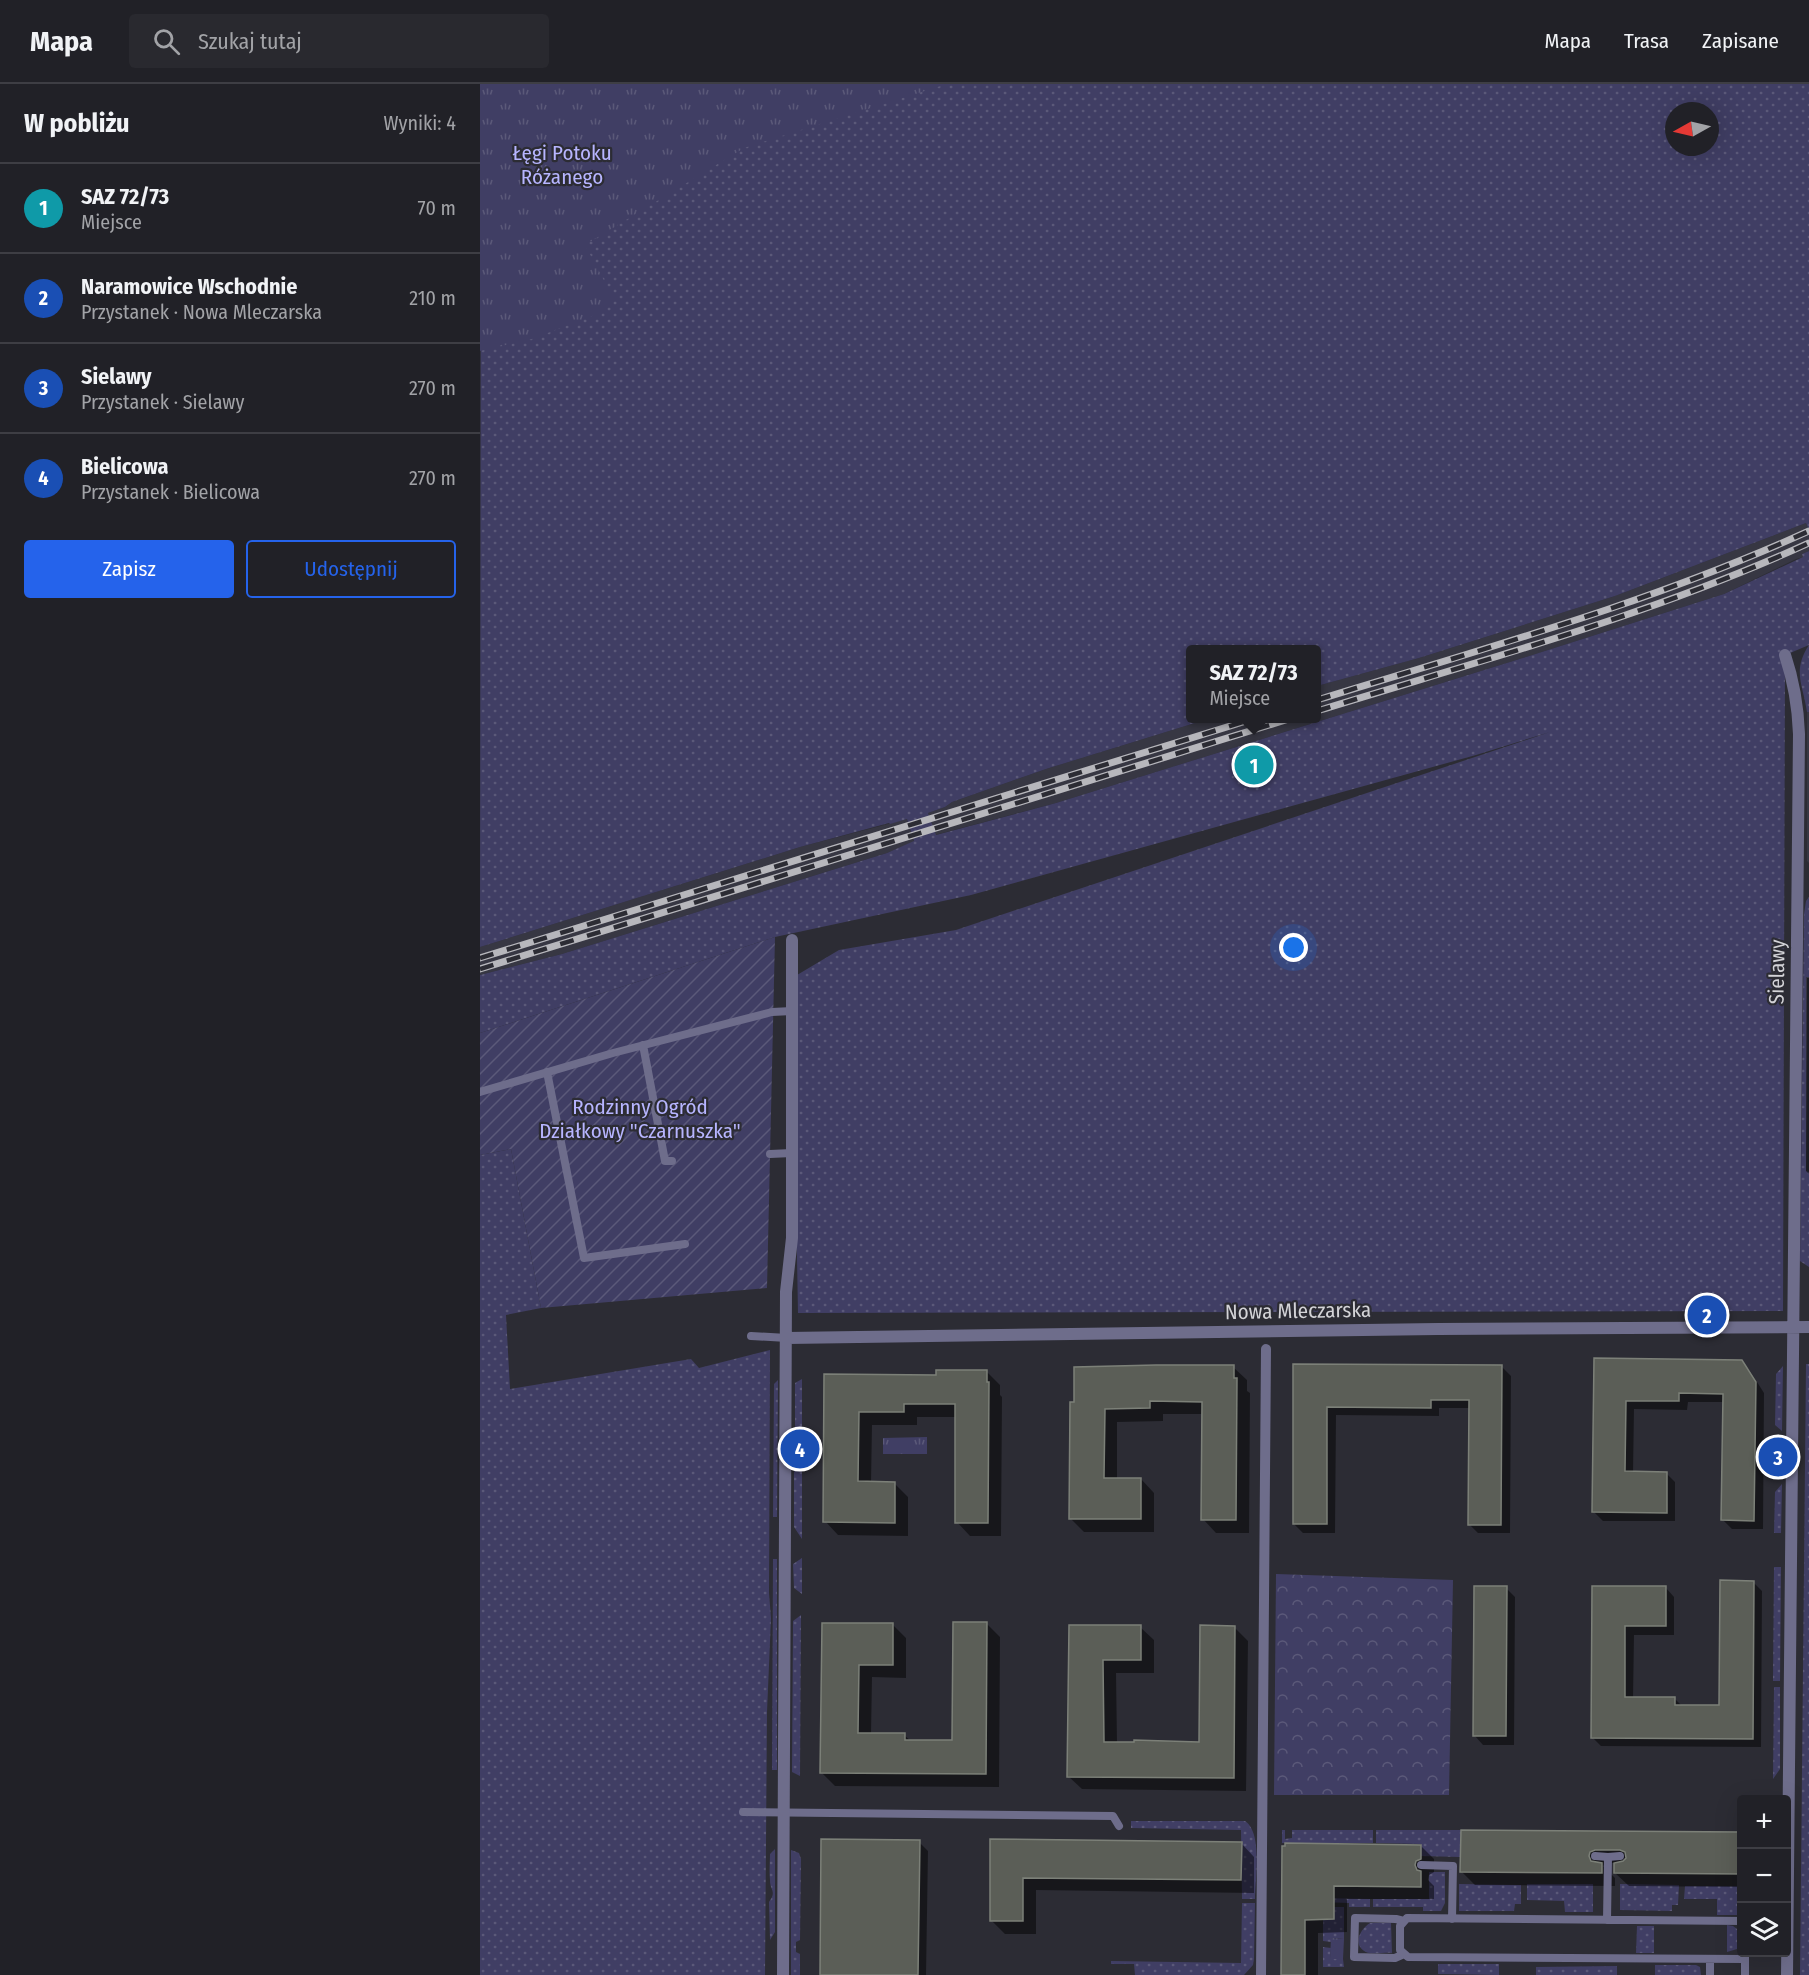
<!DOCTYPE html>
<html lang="pl">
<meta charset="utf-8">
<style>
:root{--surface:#212127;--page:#29292f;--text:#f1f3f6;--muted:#a2a3a7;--line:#3e3e44;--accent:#2563eb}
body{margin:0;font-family:"Fira Sans Condensed",sans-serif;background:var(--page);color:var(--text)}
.controls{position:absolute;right:18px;bottom:18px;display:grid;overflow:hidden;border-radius:6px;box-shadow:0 6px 24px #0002}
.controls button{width:54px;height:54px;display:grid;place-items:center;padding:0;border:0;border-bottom:2px solid var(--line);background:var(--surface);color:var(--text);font:30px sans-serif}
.compass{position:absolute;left:1185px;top:18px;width:54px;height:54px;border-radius:50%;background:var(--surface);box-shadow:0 6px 24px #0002;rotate:262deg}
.you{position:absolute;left:814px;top:864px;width:21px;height:21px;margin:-15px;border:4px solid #fff;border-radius:50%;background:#1a73e8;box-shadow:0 0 0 9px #1a73e833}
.badge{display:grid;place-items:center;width:39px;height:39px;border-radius:50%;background:var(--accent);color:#fff;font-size:20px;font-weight:700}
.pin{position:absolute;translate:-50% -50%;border:3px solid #fff;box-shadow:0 2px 6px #0006}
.popup{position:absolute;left:706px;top:561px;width:135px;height:78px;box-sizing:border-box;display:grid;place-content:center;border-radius:6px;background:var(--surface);filter:drop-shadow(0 2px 4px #0005);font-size:20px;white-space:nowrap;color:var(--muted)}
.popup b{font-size:22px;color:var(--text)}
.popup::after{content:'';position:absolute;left:50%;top:100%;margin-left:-12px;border:12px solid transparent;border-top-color:var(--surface)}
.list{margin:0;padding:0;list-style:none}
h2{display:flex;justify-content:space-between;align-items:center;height:78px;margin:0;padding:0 24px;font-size:26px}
h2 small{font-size:20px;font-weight:400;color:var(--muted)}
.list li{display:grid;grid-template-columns:39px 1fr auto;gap:18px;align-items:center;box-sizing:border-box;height:90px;padding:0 24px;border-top:2px solid var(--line)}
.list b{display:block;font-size:22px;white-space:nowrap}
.list p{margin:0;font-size:20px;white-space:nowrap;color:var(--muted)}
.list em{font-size:20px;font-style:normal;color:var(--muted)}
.actions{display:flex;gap:12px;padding:18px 24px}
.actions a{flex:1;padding:14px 0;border:2px solid var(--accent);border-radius:6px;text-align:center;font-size:21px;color:var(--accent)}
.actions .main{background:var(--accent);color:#fff}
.icon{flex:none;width:33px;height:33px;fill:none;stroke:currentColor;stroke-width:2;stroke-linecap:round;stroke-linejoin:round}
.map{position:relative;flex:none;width:1329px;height:1891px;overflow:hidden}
header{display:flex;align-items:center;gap:36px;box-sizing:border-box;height:84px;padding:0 30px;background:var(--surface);border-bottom:2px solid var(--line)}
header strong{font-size:28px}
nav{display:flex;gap:33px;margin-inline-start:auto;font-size:21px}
.search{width:420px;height:54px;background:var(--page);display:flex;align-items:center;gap:15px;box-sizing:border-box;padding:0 21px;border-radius:6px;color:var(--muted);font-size:22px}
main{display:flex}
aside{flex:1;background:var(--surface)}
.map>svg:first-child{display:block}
.built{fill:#373743}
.grass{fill:url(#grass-dots);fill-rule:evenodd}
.forest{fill:url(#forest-crowns)}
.park{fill:url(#park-tufts)}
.garden{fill:url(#garden-furrows)}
.shadow{fill:#0007}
.building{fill:#5b5e57;stroke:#7c8078;stroke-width:1.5}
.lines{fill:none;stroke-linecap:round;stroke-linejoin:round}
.service{stroke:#6e6d8b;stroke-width:8}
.pedestrian{stroke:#6e6d8b;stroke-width:10}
.minor{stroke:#6e6d8b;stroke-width:12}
.rail-casing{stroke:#b7b7bc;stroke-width:7}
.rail{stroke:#2c2c34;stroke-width:4.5;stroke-dasharray:14;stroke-linecap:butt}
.labels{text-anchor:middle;stroke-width:4.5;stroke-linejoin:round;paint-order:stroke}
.park-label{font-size:21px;fill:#b7b5ff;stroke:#2c2c34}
.street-label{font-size:21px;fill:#d3d3d7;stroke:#2c2c34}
</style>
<header>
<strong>Mapa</strong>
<div class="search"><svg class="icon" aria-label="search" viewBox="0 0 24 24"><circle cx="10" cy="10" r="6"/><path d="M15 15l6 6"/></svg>Szukaj tutaj</div>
<nav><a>Mapa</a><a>Trasa</a><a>Zapisane</a></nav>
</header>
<main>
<aside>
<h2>W pobliżu<small>Wyniki: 4</small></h2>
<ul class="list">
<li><span class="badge" style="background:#0f9aa8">1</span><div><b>SAZ 72/73</b><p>Miejsce</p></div><em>70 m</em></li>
<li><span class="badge" style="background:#1a4fb4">2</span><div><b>Naramowice Wschodnie</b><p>Przystanek · Nowa Mleczarska</p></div><em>210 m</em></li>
<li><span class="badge" style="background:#1a4fb4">3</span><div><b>Sielawy</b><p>Przystanek · Sielawy</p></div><em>270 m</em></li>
<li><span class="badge" style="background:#1a4fb4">4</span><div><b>Bielicowa</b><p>Przystanek · Bielicowa</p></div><em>270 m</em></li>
</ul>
<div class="actions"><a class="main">Zapisz</a><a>Udostępnij</a></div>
</aside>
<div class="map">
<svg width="1329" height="1891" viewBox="0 0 1329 1891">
<defs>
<pattern id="grass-dots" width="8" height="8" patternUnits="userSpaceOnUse" patternTransform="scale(1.5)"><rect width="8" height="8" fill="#403e64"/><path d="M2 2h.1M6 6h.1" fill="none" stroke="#5b5979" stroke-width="1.8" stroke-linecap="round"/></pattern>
<pattern id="forest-crowns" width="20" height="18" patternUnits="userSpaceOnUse" patternTransform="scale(1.5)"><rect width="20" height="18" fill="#403e64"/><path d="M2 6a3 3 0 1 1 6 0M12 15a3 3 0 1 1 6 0" fill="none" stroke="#5b5979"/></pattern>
<pattern id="park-tufts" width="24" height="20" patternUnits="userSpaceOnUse" patternTransform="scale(1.5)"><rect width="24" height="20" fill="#403e64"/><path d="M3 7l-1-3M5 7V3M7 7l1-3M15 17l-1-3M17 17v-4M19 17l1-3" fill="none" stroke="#5b5979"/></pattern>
<pattern id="garden-furrows" width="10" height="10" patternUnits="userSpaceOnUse" patternTransform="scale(1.5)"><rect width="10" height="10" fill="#403e64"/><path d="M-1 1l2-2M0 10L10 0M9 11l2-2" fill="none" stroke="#5b5979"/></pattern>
</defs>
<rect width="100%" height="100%" fill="#2c2c34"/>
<path class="built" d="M1326 439 1329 446V467L1322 470 1324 473 1316 475 1244 510 1046 573 576 719 455 751 448 729 465 723 472 718 566 685 728 635 837 634V602L939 574 1135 512Z
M1327 628H1329V779L1327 777Z
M427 735 434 758 407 769 82 870 0 891V863L320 763Z
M1326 893H1329V1154L1325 1153Z"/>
<path class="grass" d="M1 0H1329V446L1326 439 1135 512 939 574 837 602V566H711V634L728 635 566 685 472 718 465 723 448 729 456 751 576 719 1046 573 1244 510 1323 473 1322 470 1329 467V628H1327C1323 600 1312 587 1329 561L1303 572 1305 571 1303 1227 318 1229 312 894 359 866 476 846 1070 648 996 671 491 811 295 853 0 949V891L82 870 407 769 434 757 427 735 410 740 409 739 320 763 0 863ZM1194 27H1230V63H1194Z
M1329 813V893H1326V1087L1329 1088V1183L1320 1177 1324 830 1326 817Z
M31 1065 61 1224 26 1231 30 1305 211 1275 219 1284 290 1266 289 1509 291 1534 287 1628 285 1891H0V1071Z
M1326 1280H1329V1891H1320Z
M1303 1282 1302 1347 1295 1341 1296 1290Z
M322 1295V1345H315V1299Z
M298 1296 297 1433H293L294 1300Z
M314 1386H322V1455L314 1443Z
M1302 1400 1301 1449H1294L1295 1408Z
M322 1474V1510L314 1504 313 1480Z
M293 1475H297V1686H292Z
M1294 1483H1301L1300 1597H1293Z
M321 1531 320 1692 312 1688 313 1537Z
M1294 1603H1300V1685L1293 1695Z
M651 1737H765C783 1749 775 1795 775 1815H762L761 1746 651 1744Z
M802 1746H805V1755L812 1754V1746H893V1759H802Z
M896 1746H981L980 1773 941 1772V1760L896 1759Z
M295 1765V1848L290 1856 289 1818C297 1807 290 1807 290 1796 289 1787 290 1778 290 1770Z
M311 1766 319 1769 321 1775 320 1856 316 1858V1868L320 1870V1891H311Z
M949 1788H965V1819L961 1827H943V1823H893V1815H949Z
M979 1800 1041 1801V1820H1035L1034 1827H979Z
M1047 1800H1113V1828H1085L1084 1817 1047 1816Z
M1140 1800 1199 1801 1198 1821H1192V1827L1140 1826Z
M1205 1802H1261V1831H1237V1815H1204Z
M837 1814 890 1815V1823H869V1819L841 1818Z
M762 1819H775L774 1875 773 1881 764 1891H655L654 1880H631V1877L761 1879Z
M843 1823 846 1835H854V1823H864V1855L851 1854V1858L843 1857Z
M890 1839H911L912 1869C905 1868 892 1871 886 1868 872 1861 880 1845 890 1839Z
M1247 1841 1253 1842 1261 1848 1262 1861 1257 1865 1247 1868Z
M1157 1842H1174V1869H1156Z
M843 1863 851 1864 850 1875H863L864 1883H843Z
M958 1880H1019V1891L958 1890Z
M1175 1881H1216L1220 1883 1221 1891H1175Z
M1137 1882V1891H1056V1883Z"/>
<path class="forest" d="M796 1490 973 1496 969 1711H794Z"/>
<path class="park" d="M0 0H467L264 64 105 161 134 215 115 231 52 255 0 267Z
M447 1353V1370H403V1354Z
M851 1854 864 1855 863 1875H850Z"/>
<path class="garden" d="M295 853 287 1204 61 1224 31 1065 0 1071V949Z"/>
<path class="shadow" d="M1327 894H1329V1090L1326 1087Z
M1116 1276 1261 1277 1270 1287 1284 1309 1283 1445H1252L1243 1436 1244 1318H1208L1207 1326 1154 1325 1153 1389H1186L1195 1398V1437H1123L1114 1428Z
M815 1281 1022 1283 1031 1292 1030 1449H998L989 1440 990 1324H959V1332L856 1331 855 1449H823L814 1440Z
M753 1283 767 1296V1307L770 1309 769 1449H736L723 1435 724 1330H683V1337L637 1338V1395H661L674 1409V1448H604L590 1434 592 1319Z
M506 1287 520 1301V1311L522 1313 521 1452H490L477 1438 476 1333H437V1341H392L391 1399H414L428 1413V1452L358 1451 345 1437 346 1292 457 1293Z
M1273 1498 1282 1507 1281 1663 1121 1662 1112 1653 1113 1503 1186 1504 1194 1513V1551H1154L1153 1615H1195L1202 1622 1241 1623Z
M1026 1504 1035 1513 1034 1661H1003L995 1652Z
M506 1539 520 1553 519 1703 355 1702 342 1689 343 1540 413 1541 426 1554V1594L392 1593 391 1650 424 1651 431 1657H473Z
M590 1542 660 1543 674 1556V1589H636L637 1659 720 1660 754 1543 768 1557 766 1707 602 1705 588 1692Z
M983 1747 1262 1750V1803L1149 1802 1135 1789V1779H1127L1123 1782 1135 1794V1802L995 1801 982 1788Z
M512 1757 761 1759 774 1773V1809L556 1806V1850H525L511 1836Z
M439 1758 448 1767 446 1891H341Z
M941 1762 954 1775V1788L949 1791 948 1796 954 1802V1815H867V1848L838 1849V1891H802L803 1763Z"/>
<path class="building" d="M1114 1274 1262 1276 1276 1298 1274 1437 1241 1436 1243 1310 1199 1309V1317H1146L1145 1387 1187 1388V1429L1112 1428Z
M813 1280 1022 1281 1021 1441H988L989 1316H951V1324L847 1323V1440H813Z
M676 1281H754V1294H757L756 1436H721L722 1318 670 1317V1324L625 1325 624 1394H661V1435H589L590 1318H594V1283Z
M456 1286H507V1298H509L508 1439H475V1320H424V1328H379L378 1397 415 1398V1439L343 1438 344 1290 456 1291Z
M1240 1496 1274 1497 1273 1655 1111 1654 1112 1502H1186V1542H1145V1613H1195V1621H1239Z
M994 1502H1027L1026 1652H993Z
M473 1538H507L506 1690 340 1689 342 1539H413V1581H379L378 1649H425V1656H472Z
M589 1541H661V1576H623L624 1658H654V1656L719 1658 720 1541 755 1542 754 1694 587 1693Z
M981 1746 1262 1748V1790L1134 1789V1779L1143 1777 1146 1774 1145 1768 1140 1766H1115L1110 1768 1109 1772 1111 1777 1122 1779V1789L980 1788Z
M341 1755 440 1756 438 1891H340Z
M510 1755 762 1758 761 1796 543 1794V1837H510Z
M805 1759 941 1761V1775L936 1777 935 1781 937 1786 941 1787V1803L854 1802V1835L825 1836V1891H801L802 1762H805Z"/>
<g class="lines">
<path class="service" d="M163 961 185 1077H192
M67 988 104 1174 205 1160
M0 1008 133 969 292 928 312 927
M290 1070 312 1069
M271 1252 307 1254
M263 1728 633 1732 639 1742
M1115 1772 1128 1773 1127 1836
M1128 1773 1140 1772
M941 1781 973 1782 972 1835
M924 1837 916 1835 875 1834 874 1873 915 1874 924 1870
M1262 1837 927 1834 920 1842V1866L928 1873 1265 1875
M1230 1891V1875
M1265 1891V1868"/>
<path class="pedestrian" d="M781 1891 786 1265"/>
<path class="minor" d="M1305 571C1314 598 1318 622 1319 650L1307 1891
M307 1254 958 1245 1329 1243
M303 1891 306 1208 312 1154V856"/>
<defs>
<path id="rail" d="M837 616C1002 565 1171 519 1329 447
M837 627C1002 576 1172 531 1329 459
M0 874 776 634
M0 885 812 634"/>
</defs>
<use href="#rail" class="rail-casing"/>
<use href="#rail" class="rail"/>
</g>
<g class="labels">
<g class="park-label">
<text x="82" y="76">Łęgi Potoku<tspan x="82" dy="24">Różanego</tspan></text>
<text x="160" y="1030">Rodzinny Ogród<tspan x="160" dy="24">Działkowy "Czarnuszka"</tspan></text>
</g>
<g class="street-label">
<text transform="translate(1297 888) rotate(-89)" y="7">Sielawy</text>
<text transform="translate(818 1227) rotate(-1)" y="7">Nowa Mleczarska</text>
</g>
</g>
</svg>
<div class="controls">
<button>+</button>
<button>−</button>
<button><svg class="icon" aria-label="layers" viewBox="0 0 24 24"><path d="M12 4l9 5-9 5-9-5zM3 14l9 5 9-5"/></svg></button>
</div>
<svg class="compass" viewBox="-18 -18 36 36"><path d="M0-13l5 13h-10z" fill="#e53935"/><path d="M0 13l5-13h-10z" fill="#a2a3a7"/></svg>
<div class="you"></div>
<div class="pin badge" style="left:774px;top:681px;background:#0f9aa8">1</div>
<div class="popup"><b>SAZ 72/73</b>Miejsce</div>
<div class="pin badge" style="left:1227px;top:1231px;background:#1a4fb4">2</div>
<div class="pin badge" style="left:1298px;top:1373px;background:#1a4fb4">3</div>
<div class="pin badge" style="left:320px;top:1365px;background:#1a4fb4">4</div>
</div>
</main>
